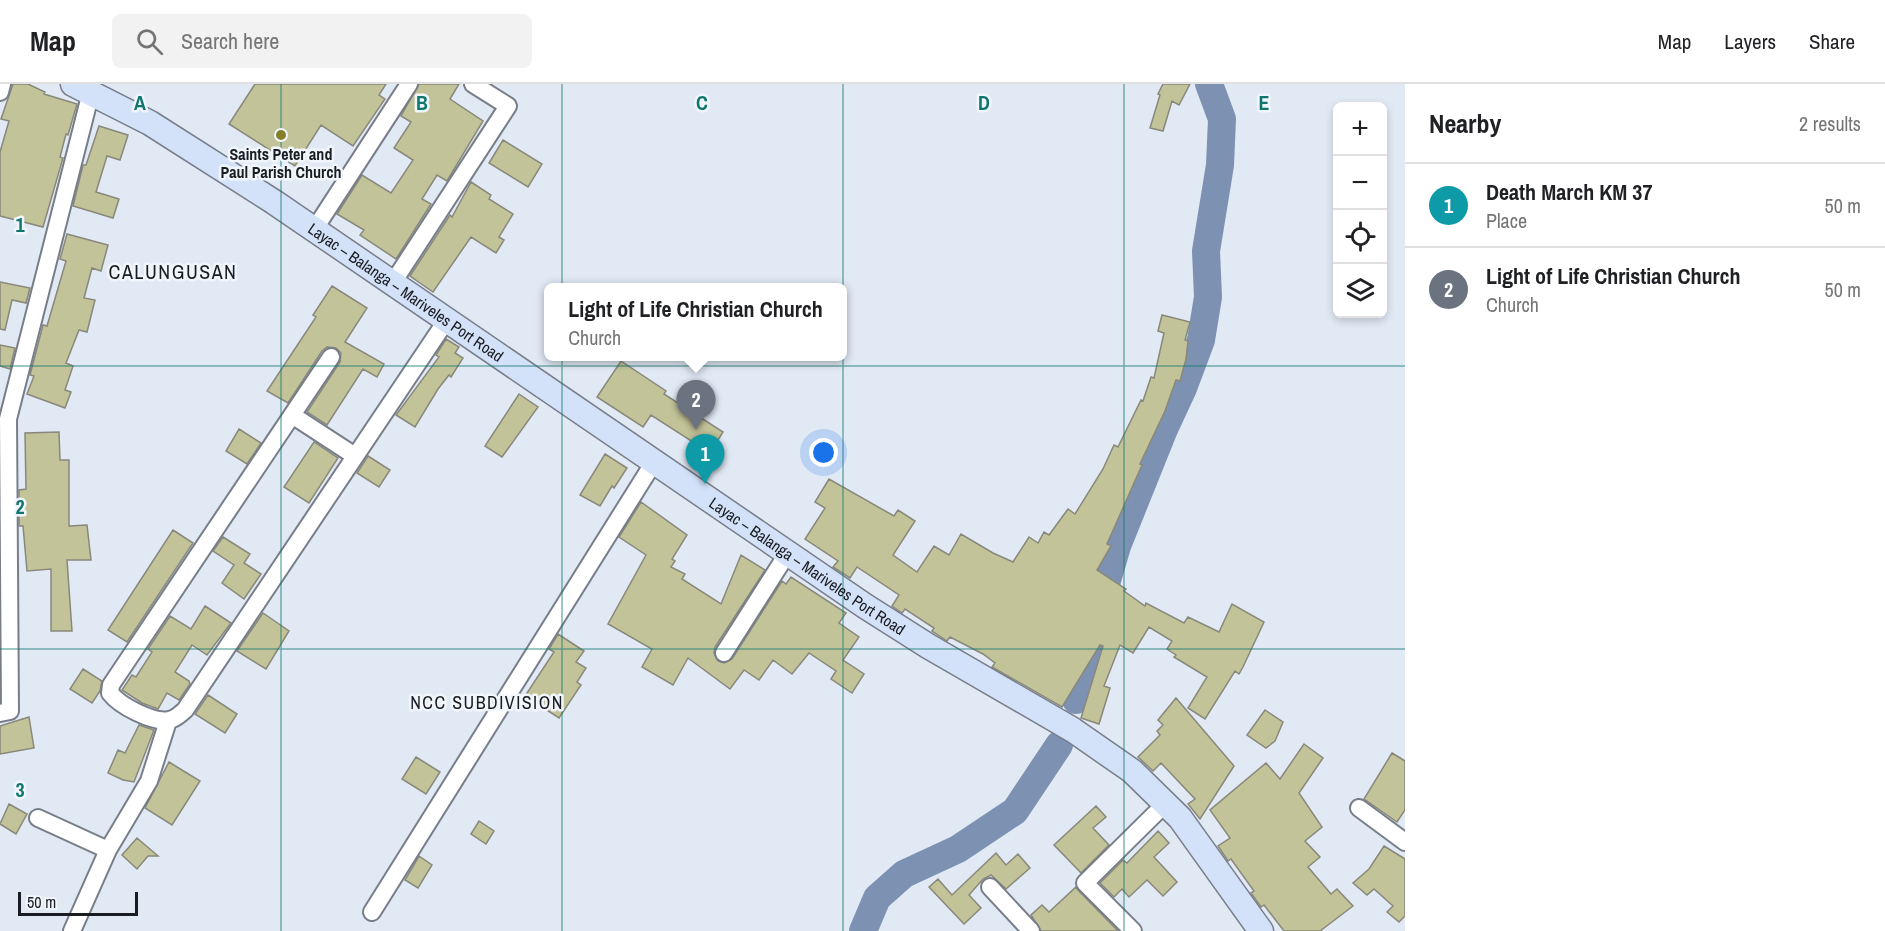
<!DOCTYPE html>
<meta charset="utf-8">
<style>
:root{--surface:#fff;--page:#f2f2f2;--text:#202124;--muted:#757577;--line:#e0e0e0;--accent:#111827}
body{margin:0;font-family:"Archivo Narrow",sans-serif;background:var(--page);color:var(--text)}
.controls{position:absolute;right:18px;top:18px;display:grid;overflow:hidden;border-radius:9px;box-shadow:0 3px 9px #0003}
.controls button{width:54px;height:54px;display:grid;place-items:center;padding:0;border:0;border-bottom:2px solid var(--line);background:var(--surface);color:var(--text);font:30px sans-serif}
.scale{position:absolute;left:18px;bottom:15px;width:120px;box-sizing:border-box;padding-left:6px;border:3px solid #191c20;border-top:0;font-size:16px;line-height:21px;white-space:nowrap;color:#191c20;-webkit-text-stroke:4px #f1f6fd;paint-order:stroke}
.you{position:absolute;left:824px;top:369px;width:21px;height:21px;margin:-15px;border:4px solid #fff;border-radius:50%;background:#1a73e8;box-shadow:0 0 0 9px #1a73e833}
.badge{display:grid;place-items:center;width:39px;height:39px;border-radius:50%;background:var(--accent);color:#fff;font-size:20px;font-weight:700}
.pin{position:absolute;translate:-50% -50px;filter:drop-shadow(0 2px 3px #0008)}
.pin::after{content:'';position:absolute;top:32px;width:21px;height:18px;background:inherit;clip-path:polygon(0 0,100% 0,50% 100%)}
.popup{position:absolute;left:544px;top:199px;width:303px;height:78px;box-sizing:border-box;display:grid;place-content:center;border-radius:9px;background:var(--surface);filter:drop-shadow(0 2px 4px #0005);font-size:20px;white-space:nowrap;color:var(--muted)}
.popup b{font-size:22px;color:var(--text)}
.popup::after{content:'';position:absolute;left:50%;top:100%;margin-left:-12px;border:12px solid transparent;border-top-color:var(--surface)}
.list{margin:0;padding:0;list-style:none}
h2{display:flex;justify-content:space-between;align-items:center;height:78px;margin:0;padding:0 24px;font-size:26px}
h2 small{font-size:20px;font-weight:400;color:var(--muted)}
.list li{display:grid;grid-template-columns:39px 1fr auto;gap:18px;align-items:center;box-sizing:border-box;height:84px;padding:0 24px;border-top:2px solid var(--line)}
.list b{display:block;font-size:22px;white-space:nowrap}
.list p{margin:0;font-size:20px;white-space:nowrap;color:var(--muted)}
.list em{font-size:20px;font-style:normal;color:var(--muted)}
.icon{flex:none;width:33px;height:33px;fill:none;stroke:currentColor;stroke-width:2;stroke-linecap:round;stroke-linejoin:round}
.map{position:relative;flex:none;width:1405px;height:847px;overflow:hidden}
header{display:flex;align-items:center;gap:36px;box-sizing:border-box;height:84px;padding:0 30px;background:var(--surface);border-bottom:2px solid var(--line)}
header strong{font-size:28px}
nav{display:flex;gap:33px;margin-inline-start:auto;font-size:21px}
.search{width:420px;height:54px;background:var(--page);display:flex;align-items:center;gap:15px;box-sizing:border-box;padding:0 21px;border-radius:9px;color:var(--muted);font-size:22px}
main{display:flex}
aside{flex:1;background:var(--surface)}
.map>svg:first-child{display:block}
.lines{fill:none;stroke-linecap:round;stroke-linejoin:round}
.river{stroke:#7d92b3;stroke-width:28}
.building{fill:#c3c399;stroke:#88887b;stroke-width:1.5}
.minor-casing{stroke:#787e89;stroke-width:20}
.secondary-casing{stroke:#787e89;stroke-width:27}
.minor{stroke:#fff;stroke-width:16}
.secondary{stroke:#d3e2f9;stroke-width:24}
.grid{fill:none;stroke:#0f766e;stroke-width:1.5;stroke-opacity:0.55}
.poi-dot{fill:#848028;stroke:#f1f6fd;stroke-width:2}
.labels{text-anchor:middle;stroke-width:5;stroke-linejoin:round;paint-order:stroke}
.poi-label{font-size:16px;font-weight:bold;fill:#191c20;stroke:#f1f6fd}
.street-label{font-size:16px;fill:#191c20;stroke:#f1f6fd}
.neighbourhood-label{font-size:18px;letter-spacing:1.5px;fill:#191c20;stroke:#f1f6fd}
.quarter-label{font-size:20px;letter-spacing:1.5px;fill:#191c20;stroke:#f1f6fd}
.grid-label{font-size:20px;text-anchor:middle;font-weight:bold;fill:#0f766e;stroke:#f1f6fd;stroke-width:5;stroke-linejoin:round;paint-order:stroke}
</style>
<header>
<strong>Map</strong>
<div class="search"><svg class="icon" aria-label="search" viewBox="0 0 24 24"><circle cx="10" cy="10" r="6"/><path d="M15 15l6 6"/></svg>Search here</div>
<nav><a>Map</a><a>Layers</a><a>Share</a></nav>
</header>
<main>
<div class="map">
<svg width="1405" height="847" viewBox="0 0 1405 847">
<rect width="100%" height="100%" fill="#e1e9f5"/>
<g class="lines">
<path class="river" d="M1076 616 1085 572 1117 462 1164 345 1183 304 1201 256 1208 213 1206 167 1220 81 1222 35 1209 0
M863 847 877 814 904 790 958 765 1015 727 1059 661"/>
</g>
<path class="building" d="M13 0H28L45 8 44 10 77 20 68 51 66 50 60 73 63 74 43 143 0 132V68L9 37 1 35Z
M255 0H386L379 11 385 15 353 62 321 41 295 82 229 40Z
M419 0H459L450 15 483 37 447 97 437 91 422 115 431 120 396 175 360 151 364 146 337 130 362 91 391 109 413 76 394 64 411 38 401 32Z
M1163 0H1190L1179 21 1172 17 1163 47 1150 44 1160 11 1158 10Z
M99 42 128 51 120 76 107 72 96 108 119 115 113 134 73 122 83 81H86Z
M503 56 542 80 528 103 489 79Z
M471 98 491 111 489 115 513 130 499 153 504 156 496 169 471 153 433 208 410 192 450 131 452 133Z
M67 150 108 161 101 187 92 184 84 214 95 216 87 248 79 246 66 279 73 282 65 306 71 308 65 324 27 310 34 292 30 291 43 241 47 242 66 177 60 175Z
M0 198 30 204 26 219 12 216 5 246 0 245Z
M332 202 367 224 345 258 384 280 377 293 363 285 327 341 307 328 340 278 341 269 336 264 327 263 322 267 288 319 267 307 316 233 313 231Z
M1162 231 1190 238 1185 256 1188 257 1186 275 1180 297 1176 296 1165 327 1140 380 1142 381 1107 460 1111 462 1097 486 1126 505 1124 507 1145 522 1146 519 1184 539 1188 533 1219 548 1232 520 1264 538 1243 583 1239 590 1235 587 1205 635 1188 624 1207 593 1174 573 1176 571 1167 565 1172 557 1149 543 1133 569 1120 561 1104 602 1110 604 1099 640 1081 634 1103 562 1100 561 1062 623 992 583 995 579 983 570 950 553 947 557 932 547 934 544 905 525 902 529 892 522 899 511 857 483 850 494 833 483 838 477 805 455 825 424 815 418 829 395 894 432 898 426 915 437 893 471 917 488 934 462 949 471 961 450 993 469 1013 478 1029 453 1038 459 1044 448 1049 451 1068 425 1075 430 1103 385 1114 361 1118 363 1141 316 1143 317 1151 293 1154 294 1164 249 1158 247Z
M446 255 459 263 455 269 463 274 451 293 449 291 438 305 415 343 396 331 439 273 436 271Z
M0 261 15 264 10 285 0 282Z
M621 277 666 307 664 310 723 348 710 369 651 331 643 343 597 313Z
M519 310 538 323 502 373 485 362Z
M239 345 261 359 247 380 226 367Z
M59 348 60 376H69V442L87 441 91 476H67L72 547H51V485L27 487 23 442H19V406L26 405 25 349Z
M314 358 338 374 309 419 284 403Z
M605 370 627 384 614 404 612 402 600 422 580 411Z
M368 372 390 386 379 403 357 389Z
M641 418 687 451 672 475 675 477 671 483 685 490 682 495 721 520 741 471 765 486 715 563 714 569 718 577 724 579 732 575 782 497 786 500 791 493 846 529 839 539 859 553 843 576 864 590 852 609 831 595 836 587 809 569 792 590 773 576 759 596 744 586 730 605 688 574 673 601 642 583 652 565 608 540 646 471 619 453Z
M173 446 193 459 127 558 108 546Z
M223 453 250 470 244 479 261 490 244 515 222 499 234 481 213 467Z
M205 522 231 539 207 571 192 561 175 588 189 597 190 600 179 616 167 609 158 625 142 619 122 606 132 591 136 593 152 568 148 565 170 532 191 545Z
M263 529 289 547 266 585 237 567Z
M558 550 584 567 576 578 586 584 577 598 581 601 559 634 525 612 554 568 549 565Z
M83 585 102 597 100 607 92 619 70 605Z
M208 611 237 630 225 649 195 630Z
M1176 614 1234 682 1200 735 1188 720 1195 715 1161 679 1153 687 1138 673 1160 651 1157 647 1163 641 1158 636Z
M1265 626 1283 638 1275 657 1266 664 1247 651Z
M29 633 34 664 0 670V642Z
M139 641 154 646 134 698 123 696 108 689 118 666 125 669Z
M1304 660 1323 674 1299 709 1322 743 1305 757 1320 773 1308 783 1331 810 1337 805 1353 822 1320 847H1284L1264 821 1261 823 1251 809 1254 807 1231 775 1228 777 1218 762 1230 754 1210 726 1266 679 1280 695Z
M1392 669 1405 677V726L1397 738 1364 715Z
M416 673 440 688 426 710 402 695Z
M169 678 200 697 172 741 145 724Z
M9 720 27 730 16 750 0 740Z
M1096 722 1106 733 1093 744 1109 761 1081 789 1054 761Z
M479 737 494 747 486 760 471 750Z
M1158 747 1169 759 1154 773 1177 798 1163 812 1147 796 1129 813 1122 805 1114 813 1100 799 1123 776 1127 779Z
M137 754 158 772H148L137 785 122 771Z
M1384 762 1405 775V832L1399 838 1387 828 1393 822 1374 805 1367 811 1353 799 1369 785Z
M996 769 1006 781 1018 770 1030 784 1006 805 991 791 983 795 969 811 981 824 964 840 929 803 938 795 952 811Z
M419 772 432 781 418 804 405 796Z
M1076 803 1078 806 1118 847H1041L1031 831 1042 821 1049 828Z"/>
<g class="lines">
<defs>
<path id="minor" d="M0 8 2 0
M314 146 409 0
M392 200 508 22 473 0
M331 273 111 601 110 609C120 622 153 639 169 636 176 635 180 630 185 626L446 237
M292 331 355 372
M724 569 787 470
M0 629 10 627 8 335 91 8
M1359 724 1405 758
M38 734 108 766
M990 803 1031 847
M372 828 654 378
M72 847 108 766 149 697 168 637
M1133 847 1085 799 1166 719"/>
<g id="secondary">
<path id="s1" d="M73 0 150 39 274 118 865 522 928 562 1073 646 1132 687 1180 734 1261 847"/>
</g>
</defs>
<use href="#minor" class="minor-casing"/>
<use href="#secondary" class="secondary-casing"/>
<use href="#minor" class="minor"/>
<use href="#secondary" class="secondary"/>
</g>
<path class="grid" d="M281 0V847M562 0V847M843 0V847M1124 0V847M0 282H1405M0 565H1405"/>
<circle class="poi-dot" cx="281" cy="51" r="6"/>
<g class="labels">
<g class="poi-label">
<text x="281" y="76">Saints Peter and<tspan x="281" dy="18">Paul Parish Church</tspan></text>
</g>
<g class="street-label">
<text dy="6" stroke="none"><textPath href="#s1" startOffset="393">Layac – Balanga – Mariveles Port Road</textPath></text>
<text dy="6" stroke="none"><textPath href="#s1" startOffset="879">Layac – Balanga – Mariveles Port Road</textPath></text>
</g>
<g class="neighbourhood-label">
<text x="487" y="625">NCC SUBDIVISION</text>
</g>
<g class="quarter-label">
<text x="173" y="195">CALUNGUSAN</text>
</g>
</g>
<g class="grid-label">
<text x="140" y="26">A</text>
<text x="422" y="26">B</text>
<text x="702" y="26">C</text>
<text x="984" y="26">D</text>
<text x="1264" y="26">E</text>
<text x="20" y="148">1</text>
<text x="20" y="430">2</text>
<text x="20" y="713">3</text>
</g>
</svg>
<div class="controls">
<button>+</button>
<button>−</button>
<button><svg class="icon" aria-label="locate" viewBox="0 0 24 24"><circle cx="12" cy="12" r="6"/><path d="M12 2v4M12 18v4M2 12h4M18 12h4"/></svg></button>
<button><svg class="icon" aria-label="layers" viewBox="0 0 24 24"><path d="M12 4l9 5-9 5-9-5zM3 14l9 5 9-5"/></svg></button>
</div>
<div class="scale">50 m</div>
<div class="you"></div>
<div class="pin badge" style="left:705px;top:400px;background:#0f9aa8">1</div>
<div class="pin badge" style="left:696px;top:346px;background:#6b7280">2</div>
<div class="popup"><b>Light of Life Christian Church</b>Church</div>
</div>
<aside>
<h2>Nearby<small>2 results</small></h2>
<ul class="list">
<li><span class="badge" style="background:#0f9aa8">1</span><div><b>Death March KM 37</b><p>Place</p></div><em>50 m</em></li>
<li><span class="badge" style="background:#6b7280">2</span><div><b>Light of Life Christian Church</b><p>Church</p></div><em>50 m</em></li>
</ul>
</aside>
</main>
